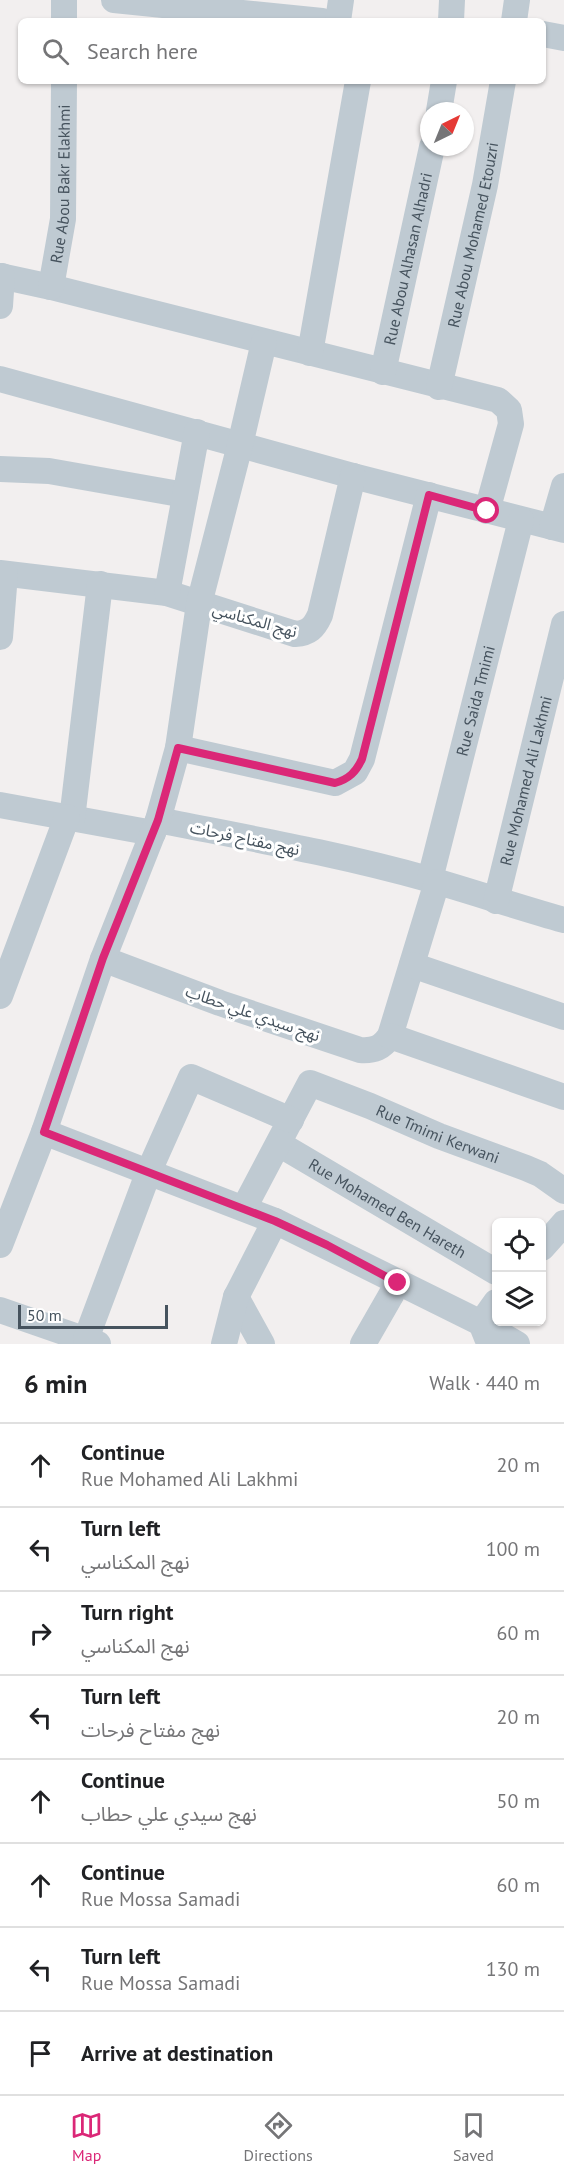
<!DOCTYPE html>
<meta charset="utf-8">
<style>
:root{--surface:#fff;--page:#f6f6f6;--text:#202124;--muted:#757577;--line:#e0e0e0;--accent:#db2777}
body{margin:0;font-family:"PT Sans","Noto Sans Arabic",sans-serif;background:var(--page);color:var(--text)}
.controls{position:absolute;right:18px;bottom:18px;display:grid;overflow:hidden;border-radius:9px;box-shadow:0 2px 4px #0004}
.controls button{width:54px;height:54px;display:grid;place-items:center;padding:0;border:0;border-bottom:2px solid var(--line);background:var(--surface);color:var(--text);font:30px sans-serif}
.compass{position:absolute;left:420px;top:102px;width:54px;height:54px;border-radius:50%;background:var(--surface);box-shadow:0 2px 4px #0004;rotate:43deg}
.scale{position:absolute;left:18px;bottom:15px;width:150px;box-sizing:border-box;padding-left:6px;border:3px solid #46535e;border-top:0;font-size:16px;line-height:21px;white-space:nowrap;color:#46535e;-webkit-text-stroke:4px #fff;paint-order:stroke}
.stop{position:absolute;width:18px;height:18px;margin:-14px;border:4px solid #db2777;border-radius:50%;background:#fff}
.stop.end{background:#db2777;border-color:#fff;box-shadow:0 2px 6px #0008}
.list{margin:0;padding:0;list-style:none}
h2{display:flex;justify-content:space-between;align-items:center;height:78px;margin:0;padding:0 24px;font-size:26px}
h2 small{font-size:20px;font-weight:400;color:var(--muted)}
.list li{display:grid;grid-template-columns:39px 1fr auto;gap:18px;align-items:center;box-sizing:border-box;height:84px;padding:0 24px;border-top:2px solid var(--line)}
.list b{display:block;font-size:22px;white-space:nowrap}
.list p{margin:0;font-size:20px;white-space:nowrap;color:var(--muted)}
.list em{font-size:20px;font-style:normal;color:var(--muted)}
.icon{flex:none;width:33px;height:33px;fill:none;stroke:currentColor;stroke-width:2;stroke-linecap:round;stroke-linejoin:round}
.map{position:relative;flex:none;width:564px;height:1344px;overflow:hidden}
.search{position:absolute;background:var(--surface);box-shadow:0 2px 4px #0004;left:18px;right:18px;top:18px;height:66px;display:flex;align-items:center;gap:15px;box-sizing:border-box;padding:0 21px;border-radius:9px;color:var(--muted);font-size:22px}
.sheet{height:750px;background:var(--surface)}
nav{display:flex;justify-content:space-around;align-items:center;box-sizing:border-box;height:84px;border-top:2px solid var(--line);background:var(--surface);font-size:16px;color:var(--muted)}
nav a{display:grid;justify-items:center;gap:3px}
nav .on{color:var(--accent)}
.map>svg:first-child{display:block}
.lines{fill:none;stroke-linecap:round;stroke-linejoin:round}
.minor{stroke:#bfcad2;stroke-width:26}
.route{stroke:#db2777;stroke-width:8}
.labels{text-anchor:middle;stroke-width:6;stroke-linejoin:round;paint-order:stroke}
.street-label{font-size:16px;fill:#46535e;stroke:#fff}
</style>
<div class="map">
<svg width="564" height="1344" viewBox="0 0 564 1344">
<rect width="100%" height="100%" fill="#f2efef"/>
<g class="lines">
<g class="minor">
<path d="M64 0V21"/>
<path d="M114 0 322 21"/>
<path d="M338 21 341 0"/>
<path d="M451 21 452 0"/>
<path d="M514 21 517 0"/>
<path d="M543 34 564 38"/>
<path d="M439 111 444 81"/>
<path d="M0 276 51 287 498 400 509 410 511 424 487 511"/>
<path id="s1" d="M51 287 63 219 64 81"/>
<path d="M0 306 2 276"/>
<path d="M310 353 358 81"/>
<path id="s2" d="M383 372 432 147"/>
<path d="M0 379 353 476 564 530"/>
<path id="s3" d="M439 387 485 185 503 81"/>
<path d="M0 469 49 471 185 495"/>
<path d="M552 527 564 486"/>
<path d="M0 573 167 593 295 634C309 633 314 628 320 615L353 476"/>
<path d="M167 593 197 432"/>
<path d="M0 637 5 574"/>
<path d="M178 748 335 783 355 772 362 759 429 495"/>
<path d="M0 805 153 833"/>
<path d="M72 819 100 584"/>
<path d="M158 820C248 838 339 854 428 879 473 892 518 907 564 920"/>
<path id="s4" d="M430 879 521 520"/>
<path id="s5" d="M496 901 564 624"/>
<path d="M103 959 220 1003 360 1050C374 1051 382 1048 390 1036L437 882"/>
<path d="M412 965 564 1017"/>
<path d="M0 996 67 817"/>
<path d="M390 1036 564 1097"/>
<path d="M44 1132 275 1221 481 1323 517 1344"/>
<path id="s6" d="M279 1144 496 1272"/>
<path id="s7" d="M244 1208 310 1083 370 1106 439 1136 526 1168 540 1174 564 1191"/>
<path d="M0 1245 44 1132 103 959 158 820 178 748 199 604 240 445 264 342"/>
<path d="M542 1248 564 1223"/>
<path d="M236 1297 262 1344"/>
<path d="M0 1310 98 1344"/>
<path d="M487 1338 481 1323 496 1302"/>
<path d="M86 1339 149 1171 191 1077 291 1120"/>
<path d="M224 1344 236 1297 275 1221"/>
<path d="M363 1344 398 1283"/>
</g>
</g>
<g class="lines">
<path class="route" d="M398 1283 327 1245 275 1221 44 1132 103 958 158 820 178 748 335 783C349 779 356 772 362 759L429 495 487 511"/>
</g>
<g class="labels">
<g class="street-label">
<text dy="6" stroke="none"><textPath href="#s1" startOffset="104">Rue Abou Bakr Elakhmi</textPath></text>
<text dy="6" stroke="none"><textPath href="#s3" startOffset="156">Rue Abou Mohamed Etouzri</textPath></text>
<text dy="6" stroke="none"><textPath href="#s2" startOffset="116">Rue Abou Alhasan Alhadri</textPath></text>
<text transform="translate(255 620) rotate(16)" y="6">نهج المكناسي</text>
<text dy="6" stroke="none"><textPath href="#s4" startOffset="184">Rue Saida Tmimi</textPath></text>
<text dy="6" stroke="none"><textPath href="#s5" startOffset="124">Rue Mohamed Ali Lakhmi</textPath></text>
<text transform="translate(245 838) rotate(12)" y="6">نهج مفتاح فرحات</text>
<text transform="translate(253 1013) rotate(19)" y="6">نهج سيدي علي حطاب</text>
<text dy="6" stroke="none"><textPath href="#s7" startOffset="279">Rue Tmimi Kerwani</textPath></text>
<text dy="6" stroke="none"><textPath href="#s6" startOffset="126">Rue Mohamed Ben Hareth</textPath></text>
</g>
</g>
</svg>
<div class="controls">
<button><svg class="icon" aria-label="locate" viewBox="0 0 24 24"><circle cx="12" cy="12" r="6"/><path d="M12 2v4M12 18v4M2 12h4M18 12h4"/></svg></button>
<button><svg class="icon" aria-label="layers" viewBox="0 0 24 24"><path d="M12 4l9 5-9 5-9-5zM3 14l9 5 9-5"/></svg></button>
</div>
<svg class="compass" viewBox="-18 -18 36 36"><path d="M0-13l5 13h-10z" fill="#e53935"/><path d="M0 13l5-13h-10z" fill="#757577"/></svg>
<div class="scale">50 m</div>
<div class="stop" style="left:487px;top:511px"></div>
<div class="stop end" style="left:398px;top:1283px"></div>
<div class="search"><svg class="icon" aria-label="search" viewBox="0 0 24 24"><circle cx="10" cy="10" r="6"/><path d="M15 15l6 6"/></svg>Search here</div>
</div>
<section class="sheet">
<h2>6 min<small>Walk · 440 m</small></h2>
<ul class="list">
<li><svg class="icon" aria-label="ahead" viewBox="0 0 24 24"><path d="M12 20V5M6 11l6-6 6 6"/></svg><div><b>Continue</b><p>Rue Mohamed Ali Lakhmi</p></div><em>20 m</em></li>
<li><svg class="icon" aria-label="left" viewBox="0 0 24 24"><path d="M17 20v-9H6M10 6l-5 5 5 5"/></svg><div><b>Turn left</b><p>نهج المكناسي</p></div><em>100 m</em></li>
<li><svg class="icon" aria-label="right" viewBox="0 0 24 24"><path d="M7 20v-9h11M14 6l5 5-5 5"/></svg><div><b>Turn right</b><p>نهج المكناسي</p></div><em>60 m</em></li>
<li><svg class="icon" aria-label="left" viewBox="0 0 24 24"><path d="M17 20v-9H6M10 6l-5 5 5 5"/></svg><div><b>Turn left</b><p>نهج مفتاح فرحات</p></div><em>20 m</em></li>
<li><svg class="icon" aria-label="ahead" viewBox="0 0 24 24"><path d="M12 20V5M6 11l6-6 6 6"/></svg><div><b>Continue</b><p>نهج سيدي علي حطاب</p></div><em>50 m</em></li>
<li><svg class="icon" aria-label="ahead" viewBox="0 0 24 24"><path d="M12 20V5M6 11l6-6 6 6"/></svg><div><b>Continue</b><p>Rue Mossa Samadi</p></div><em>60 m</em></li>
<li><svg class="icon" aria-label="left" viewBox="0 0 24 24"><path d="M17 20v-9H6M10 6l-5 5 5 5"/></svg><div><b>Turn left</b><p>Rue Mossa Samadi</p></div><em>130 m</em></li>
<li><svg class="icon" aria-label="arrive" viewBox="0 0 24 24"><path d="M6 21V4h12l-3 4 3 4H6"/></svg><div><b>Arrive at destination</b></div></li>
</ul>
</section>
<nav>
<a class="on"><svg class="icon" aria-label="map" viewBox="0 0 24 24"><path d="M3 6l6-2 6 2 6-2v14l-6 2-6-2-6 2zM9 4v14M15 6v14"/></svg>Map</a>
<a><svg class="icon" aria-label="directions" viewBox="0 0 24 24"><path d="M12 3l9 9-9 9-9-9zM9 14v-3h6M13 9l2 2-2 2"/></svg>Directions</a>
<a><svg class="icon" aria-label="saved" viewBox="0 0 24 24"><path d="M7 4h10v16l-5-4-5 4z"/></svg>Saved</a>
</nav>
